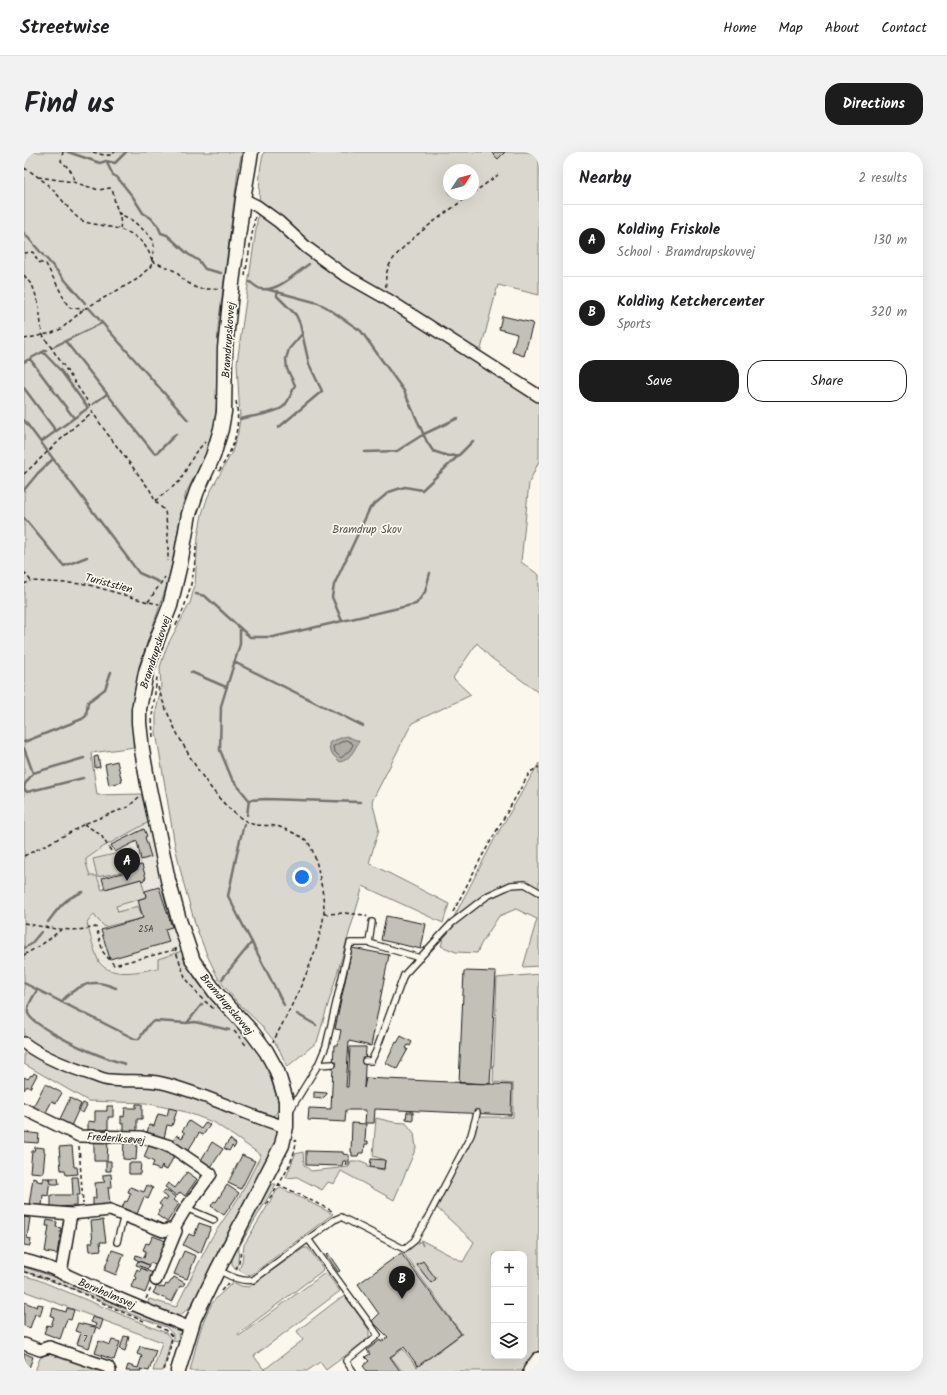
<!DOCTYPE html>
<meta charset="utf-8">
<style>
:root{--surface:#fff;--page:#f2f2f2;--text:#202124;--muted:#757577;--line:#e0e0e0;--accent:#1c1c1c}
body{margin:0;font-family:Kalam,sans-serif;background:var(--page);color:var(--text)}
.controls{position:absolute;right:12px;bottom:12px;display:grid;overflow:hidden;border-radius:8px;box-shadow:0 4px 16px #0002}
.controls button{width:36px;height:36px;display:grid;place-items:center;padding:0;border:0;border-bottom:1px solid var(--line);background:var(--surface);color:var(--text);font:20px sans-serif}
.compass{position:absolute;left:419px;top:12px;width:36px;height:36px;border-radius:50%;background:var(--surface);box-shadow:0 4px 16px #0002;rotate:54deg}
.you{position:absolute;left:278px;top:725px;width:14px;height:14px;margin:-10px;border:3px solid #fff;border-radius:50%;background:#1a73e8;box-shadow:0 0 0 6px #1a73e833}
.badge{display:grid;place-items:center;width:26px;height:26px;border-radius:50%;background:var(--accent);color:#fff;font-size:13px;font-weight:700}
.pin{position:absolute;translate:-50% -33px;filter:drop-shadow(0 1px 2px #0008)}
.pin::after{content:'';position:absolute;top:21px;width:14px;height:12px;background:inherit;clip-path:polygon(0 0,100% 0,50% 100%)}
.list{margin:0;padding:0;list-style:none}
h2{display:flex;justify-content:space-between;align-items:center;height:52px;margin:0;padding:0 16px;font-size:17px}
h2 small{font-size:13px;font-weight:400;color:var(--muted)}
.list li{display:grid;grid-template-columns:26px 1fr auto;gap:12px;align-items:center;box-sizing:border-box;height:72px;padding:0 16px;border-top:1px solid var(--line)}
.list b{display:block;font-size:15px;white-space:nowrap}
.list p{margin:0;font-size:13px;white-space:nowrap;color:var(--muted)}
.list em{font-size:13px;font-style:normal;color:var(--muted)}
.actions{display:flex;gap:8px;padding:12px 16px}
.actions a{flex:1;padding:9px 0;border:1px solid var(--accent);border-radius:16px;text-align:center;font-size:14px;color:var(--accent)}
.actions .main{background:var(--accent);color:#fff}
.icon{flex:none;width:22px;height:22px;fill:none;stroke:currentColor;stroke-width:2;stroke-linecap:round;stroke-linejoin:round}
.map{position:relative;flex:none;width:515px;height:1219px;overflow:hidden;border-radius:16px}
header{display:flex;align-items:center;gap:24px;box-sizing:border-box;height:56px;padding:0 20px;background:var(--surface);border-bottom:1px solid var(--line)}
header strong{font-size:19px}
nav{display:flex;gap:22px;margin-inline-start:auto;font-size:14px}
.intro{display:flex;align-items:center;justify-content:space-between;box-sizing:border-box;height:96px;padding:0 24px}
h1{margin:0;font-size:28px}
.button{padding:10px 18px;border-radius:16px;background:var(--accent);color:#fff;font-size:14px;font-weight:700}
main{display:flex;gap:24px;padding:0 24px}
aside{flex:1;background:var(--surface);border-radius:16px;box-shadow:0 4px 16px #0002}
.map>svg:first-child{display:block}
.built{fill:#eae6dc}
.green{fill:#dad7ce;stroke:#7b7a75;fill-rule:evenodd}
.water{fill:#afaca5;stroke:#74726e}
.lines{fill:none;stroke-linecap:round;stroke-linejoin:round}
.shore{stroke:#575653;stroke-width:1}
.stream{stroke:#74726e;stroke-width:2.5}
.building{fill:#c3c0b8;stroke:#1c1c1c}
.service-casing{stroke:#1c1c1c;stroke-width:8}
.minor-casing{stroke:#1c1c1c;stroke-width:14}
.tertiary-casing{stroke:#1c1c1c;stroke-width:17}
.secondary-casing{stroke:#1c1c1c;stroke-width:18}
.path{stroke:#1c1c1c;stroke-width:1.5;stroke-dasharray:4 3;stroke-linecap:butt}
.service{stroke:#fbf7ec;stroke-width:5.5}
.minor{stroke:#fbf7ec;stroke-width:11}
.tertiary{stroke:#fbf7ec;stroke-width:14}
.secondary{stroke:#fbf7ec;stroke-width:15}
.labels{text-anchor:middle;stroke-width:3.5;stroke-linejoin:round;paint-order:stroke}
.number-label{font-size:9px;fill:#464543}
.street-label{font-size:11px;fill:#1c1c1c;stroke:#fbf7ec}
.park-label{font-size:11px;fill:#555451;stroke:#fbf7ec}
</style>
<header>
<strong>Streetwise</strong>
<nav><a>Home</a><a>Map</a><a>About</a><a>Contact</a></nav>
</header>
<div class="intro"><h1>Find us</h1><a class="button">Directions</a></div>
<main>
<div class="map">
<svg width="515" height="1219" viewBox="0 0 515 1219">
<rect width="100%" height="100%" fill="#fbf7ec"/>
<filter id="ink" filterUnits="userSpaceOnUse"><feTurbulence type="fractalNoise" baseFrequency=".025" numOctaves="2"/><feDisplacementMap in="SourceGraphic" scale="8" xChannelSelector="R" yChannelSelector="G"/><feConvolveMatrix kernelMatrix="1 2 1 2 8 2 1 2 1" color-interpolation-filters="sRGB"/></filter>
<g filter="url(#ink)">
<path class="built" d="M125 670 142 746 158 799 134 807V816L106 820H96L86 817 74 809 63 771 62 707 79 695Z"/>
<path class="green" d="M0 0H218L214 19 194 175 193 250 190 274 185 296 162 341 158 355 149 407 144 430 115 514 111 558V595L67 601 73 643 117 642 125 670 79 695 62 707V711L66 724H73L69 707 108 698 112 717 73 725 78 738 117 727 122 745 92 754 94 760 114 754 119 766 81 775 72 766 70 762 63 771C65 779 72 805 75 810 88 827 117 819 134 816V807L158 799 172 828 190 851 223 885 231 895 244 918 256 955 251 963 242 965 173 937 79 923 28 901 0 886Z
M240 0H515V143L474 133 456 201 515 236V309L505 331 497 410 515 423V541L466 505 453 491 429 526 447 543 388 571 348 649 355 677 345 711 425 752 419 771 339 734 293 890 263 915 256 899 250 889 236 872 213 850 195 828 183 803 172 775 159 729 151 694 132 580V559L137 537 136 515 143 494 166 451 171 433 174 384 178 362 184 344 208 300 214 280 216 267 213 211 235 56C236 37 234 18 240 0ZM425 18H449V42H425Z
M515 611V814L499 815 513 767 492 757 475 764 457 792 453 801 432 800 417 794 420 784 471 686Z
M515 822V1198L499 1219H378L367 1205 379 1197 393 1215 438 1182 380 1102 396 1089 399 1094 397 1088 439 1110 450 1090 413 1056 452 978 454 965H489V932L469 930 473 826ZM470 1102H500V1204H470Z
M0 894 65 927 134 934 164 941 242 973 255 980V987L170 1151 158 1162 154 1163 123 1154 125 1147 152 1155 188 1085 217 1042 237 1003 191 971 162 960 122 951 64 949 0 912Z
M352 966 369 970 382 971 390 981 392 996 370 1048 317 1019 310 1032 304 1030 298 1038 273 1025 262 1026 271 1002 279 1000 280 1013 287 1019 325 1015 327 1009H337L344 1012 343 1015 360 1018 361 1008 349 1004Z
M247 1032H252L215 1095 214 1112 211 1117 208 1113V1104L242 1036Z
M257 1036 309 1062 227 1123 222 1122 215 1118 218 1110 220 1093 253 1038Z
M280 1096H284L299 1116 298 1119 214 1182 215 1184 301 1121 303 1122 316 1139 230 1204 241 1219H166C171 1199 177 1167 189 1150 194 1143 203 1137 209 1130L217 1134 225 1135Z
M0 1115 30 1125 120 1164 150 1175 154 1180 155 1190 149 1189V1182L142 1175 109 1163 52 1138 0 1119Z
M0 1124 12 1127 142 1181 147 1187 139 1219H129L138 1190 0 1139Z
M321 1144 345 1178V1187L342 1188 302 1218 296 1210 283 1219H243L241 1217 279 1188 273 1179 312 1149Z
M25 1201 80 1219H11L16 1206Z"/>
<path class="water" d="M322 584 335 589C331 597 326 608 316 610L306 600 305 592 306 590Z"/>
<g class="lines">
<path class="shore" d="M322 588 328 591 329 593 326 598 317 606 310 599 309 595Z"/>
<path class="stream" d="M44 0 76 11 82 9 91 11 102 0
M82 9 89 23 93 25 109 45 119 61 127 66 134 74 137 81 143 83 164 102 175 109 181 117 197 121
M0 81 19 103
M21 105 61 151
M226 130C229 132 233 136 237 137 254 140 272 121 285 112
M242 137 294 151 302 155 337 179 380 239 403 290 409 299 424 304 435 303 449 289
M253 139V144L272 163 276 172 285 212 298 239 254 276
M65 156 164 268
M42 190 130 301 134 300 152 282
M29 195 78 171
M6 207 50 266
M0 210 22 198
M0 236 32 279
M69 252 83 242
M216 267C228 264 250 262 259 255 265 250 268 240 271 233L263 217 262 207 265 197 278 182
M0 268 115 421 135 430
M17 290 64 256 37 219 19 200
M341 300 373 299 400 282 434 266
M0 338 14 321 29 307
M0 366 40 414 63 405
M172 442 181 444 226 485H249L392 452 401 440 406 421
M318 469 308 445 310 433 346 356 365 340 374 337 381 335 398 338 434 304
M216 476V492L197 554 196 598 208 627 225 648 242 647 336 650
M210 510 339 574
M167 520 202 535
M0 590 58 567 62 564 64 550 81 537 87 520
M0 596 9 621 1 632 0 637 3 640 59 626
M9 621 60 606
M223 663 225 648
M220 672 215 692 204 744 260 853
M24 770C36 754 40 747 59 740
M0 796 6 793 17 780
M198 827 228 790
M0 831 111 887H115L125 872 131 869 163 871 171 870 205 878
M13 838C10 844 2 854 4 861 7 873 59 897 72 902 81 906 92 909 101 912
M37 850C46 840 60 830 73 831 80 831 86 834 92 836
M273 862 292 873
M163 871 178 852"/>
</g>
<path class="building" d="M467 0H481L474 7Z
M478 164 509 171 500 204 488 200 493 182 475 177Z
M74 604 76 615 71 616 70 605Z
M93 609 98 630 85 633 81 612Z
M120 677 123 684 121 685 127 705 117 708 113 689 91 700 87 693Z
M118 713 122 726 120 727V728L118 729 117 727 81 737 78 726 114 717 113 714Z
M135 735 148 775 141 777 145 790 86 807 77 778 119 766 114 748 122 745 121 739Z
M362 764 402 772 397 797 357 788Z
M328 796 365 803 347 894 325 889 322 935H324L326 895H342L340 936 342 926 488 933 487 963 351 957 350 971H341L342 958H322L321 970 284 968 285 956 307 957 310 893H314L317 878 311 877Z
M440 819 472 820 466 932 435 931Z
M377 884 388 890 386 894 384 893 382 896 384 897 373 917 362 911 372 890 373 891Z
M10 921 13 923 6 936 3 934 0 938V925L4 927 7 923 8 924Z
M21 932 38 941 32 951 28 949 21 962 9 955Z
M290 940 303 941V942L298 947 290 946Z
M46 946 57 952 47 974 35 969Z
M59 951 63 953 59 961 55 959Z
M112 952H118V967H113V980H100V972H97V964L100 965 101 956H112Z
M83 954H89V965H84V978H64V969L71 970V959H83Z
M145 956 153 958 148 974 143 973 140 986 123 981 125 973 130 974 134 962 143 964Z
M383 960H389V968L382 967Z
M165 969 177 977 182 970 186 973 179 983 175 981 163 1000 149 989 153 983 158 986 161 981 158 979Z
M328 971 342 972 341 989H344V992H341L340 1001H335L334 1004H328V1000H327Z
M0 980 15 982 14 991 0 990Z
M206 987 212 992 210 996 208 994 205 999 200 996Z
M70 988 84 989 83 1009H87V1019H82V1009H70Z
M100 989 113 990 112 1008 99 1007Z
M188 990 199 997 187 1015 177 1008Z
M125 993 150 1004 143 1018 138 1016 139 1014 138 1013 136 1018 128 1015 130 1010 120 1005Z
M48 994 50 1015H53L54 1022 42 1023 41 1018H37L35 995Z
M11 995 20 996V1000H21L19 1021 6 1020 8 999H10Z
M282 999 319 1000V1002L325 1003V1013H321L322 1009H319L318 1014 282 1013Z
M218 1003 231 1009 217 1037 204 1031Z
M347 1007 361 1008 360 1017 346 1015Z
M105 1011H117L116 1022H105Z
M163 1020 173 1027 161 1044 156 1040 153 1044 141 1035 144 1031 151 1036Z
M87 1022 88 1035H84L86 1053 69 1054V1046H72L71 1031 81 1030 79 1027V1023Z
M48 1025H54L56 1043H53V1054L27 1055V1043H49Z
M9 1026 13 1027V1029L19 1030V1026H26L24 1044 19 1043 18 1054 5 1053Z
M26 1026H34L35 1032H27Z
M123 1033 129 1036 124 1047 120 1045 113 1062 98 1056 101 1049 103 1050 107 1041 104 1040 106 1035 120 1040Z
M203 1033 215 1041 200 1063 187 1054 190 1049 192 1050Z
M141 1038 152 1045 150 1048 155 1052 143 1070 133 1063 138 1054 135 1052 139 1047 142 1049 144 1046 138 1042Z
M0 1065 6 1066 3 1086 7 1087 6 1094 0 1093Z
M23 1068 33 1070 32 1075 37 1076 36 1081H38L37 1090H35L33 1102 21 1100 25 1074H22Z
M79 1068 82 1090H76L77 1098 66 1099 65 1091 69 1090 67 1069Z
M175 1071 187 1075 177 1100H175L174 1101 159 1093 165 1082 170 1084Z
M129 1084 142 1089 132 1113 126 1111 125 1113 111 1107 112 1103 120 1106 122 1099 119 1098 122 1091 125 1092Z
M88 1098 100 1102 92 1123 80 1118Z
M160 1099 172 1104 163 1127 150 1122Z
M304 1101 316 1119 314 1120 302 1103Z
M377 1101 437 1182 394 1214 380 1195 366 1205 376 1219H343L339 1214 345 1209 341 1205 346 1202 343 1198 356 1188 357 1190 364 1185 348 1169 355 1162 334 1132Z
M114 1109 125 1113 124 1117 112 1113Z
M399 1109 412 1127 407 1131 393 1113Z
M117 1116 129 1121 121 1141 107 1135 110 1127 112 1128 113 1126 110 1124 113 1117 116 1119Z
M150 1125 161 1131 158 1135 156 1134 148 1150 129 1141 133 1134 136 1136 137 1135 140 1136 142 1132 144 1133Z
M0 1150 13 1155 14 1152 19 1153 16 1164 11 1162 6 1176 0 1174Z
M29 1156 42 1160 43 1156 50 1158 47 1168 43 1167 36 1187 20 1181 23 1173 27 1174 30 1165 27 1164Z
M68 1165 79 1168 76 1177 72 1175 65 1196 53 1192 57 1181 51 1179 54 1171 71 1175 72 1172 67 1170Z
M100 1184 105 1185 101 1199 96 1197Z
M88 1188 96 1190 90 1208 71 1201 75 1189 86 1193Z
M116 1194 132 1198 125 1219 116 1217 117 1219H102L104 1213 114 1216 118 1204 113 1202Z
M0 1201 9 1205 4 1219H0Z"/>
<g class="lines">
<defs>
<path id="service" d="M348 770 345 791 396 806
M341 909H347L352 899 380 823 428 771 463 744 487 733 501 732 515 740
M294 913 302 894 326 791H345
M265 960 294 913 309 912
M162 1056 190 1068
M284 1087 354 1183 322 1209 329 1219
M93 1090 100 1063
M194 1118C206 1124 216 1130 229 1128L310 1068 317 1065 380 1097 390 1089 404 1065 447 983 453 961"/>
<path id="minor" d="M219 47 233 54 255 70 282 95 319 122 363 147 515 244
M0 891C20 906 45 915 69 923 74 925 81 928 86 928 103 930 121 927 138 931 181 941 220 963 262 975
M0 957 55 984 117 985 146 994 187 1022 162 1056 150 1076 139 1079 86 1058 47 1062 0 1058
M0 1108C27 1114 53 1128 78 1139 107 1152 137 1164 167 1176
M37 1121 47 1062
M132 1128 152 1079 150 1076
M0 1192 16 1198 25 1195 84 1215 86 1219"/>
<path id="tertiary" d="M154 1219 170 1166 194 1117 258 993 262 975V948L253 919 242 899 227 879 192 841 169 809 155 768 144 728 124 632 118 598 115 571V557L122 520 135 482 146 454 156 412 165 362 173 339 189 304 197 277 200 260 201 196 208 131 219 47 227 0"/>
<path id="secondary" d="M507 1219 515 1208"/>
</defs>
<use href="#service" class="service-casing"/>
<use href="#minor" class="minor-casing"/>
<use href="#tertiary" class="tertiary-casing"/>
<use href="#secondary" class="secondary-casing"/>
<path class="path" d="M39 0 37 9C43 15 51 20 49 30L75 38 86 36 88 38C90 42 90 47 91 51 94 60 98 67 96 77
M69 0C76 2 85 6 91 0
M0 16C14 23 28 36 38 48 44 55 48 62 57 68 64 72 73 72 81 74 103 78 120 84 128 108
M14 25 49 30
M449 41 474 23
M0 101 9 100 14 110 22 112 44 154 47 156 60 157
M128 109 151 119 161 129 174 137H195
M0 123 9 135 15 153 18 182 64 250 69 261 82 280 126 338 131 349 141 359 144 380V409
M221 124 231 65
M362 135C361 127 362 121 365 114 375 92 427 57 448 42
M0 187 28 181 37 177 60 157 112 128 127 114 130 95 129 88 123 81 109 69 95 61
M195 319C210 296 217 277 212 249
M0 322 51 274 69 261
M131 349 156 329 171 301 181 290
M0 420 7 429 62 432 124 450 135 452
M0 432 7 429
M124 450 141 425
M152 473C164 451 172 418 172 392
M134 535C145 573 189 657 228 672 235 674 245 673 252 674 258 675 277 684 282 688 288 693 294 714 295 722 298 735 300 747 300 761 299 773 295 785 292 796 281 829 265 859 249 890
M129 585 128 565 133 525
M60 672 77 683 87 699
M0 704 49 679 60 672 104 655 115 645
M429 760 457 706 506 620 515 615
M300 762 321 761 341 763 343 765
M0 771C22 776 50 781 72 775L79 800 90 813 150 798
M153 797H151L161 825 176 845 190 857
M0 803 23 789 39 776
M210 879 222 893
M55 994 59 1052
M254 1032 310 1060
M242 1052C254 1034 270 1011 272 990L271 988
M212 1118 215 1111 217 1099
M0 1120C41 1129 80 1154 120 1169
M197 1139 204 1131
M122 1147 127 1136
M133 1174 141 1178 148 1184 147 1192 140 1219"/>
<use href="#service" class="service"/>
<use href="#minor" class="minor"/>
<use href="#tertiary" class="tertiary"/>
<use href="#secondary" class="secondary"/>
</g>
</g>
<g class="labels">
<g class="number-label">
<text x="122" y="780">25A</text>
<text x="61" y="1190">7</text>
</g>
<g class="street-label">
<text transform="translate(204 188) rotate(-86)" y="4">Bramdrupskovvej</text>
<text transform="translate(85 431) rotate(15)" y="4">Turiststien</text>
<text transform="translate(131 500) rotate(-72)" y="4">Bramdrupskovvej</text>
<text transform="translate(203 852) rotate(50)" y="4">Bramdrupskovvej</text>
<text transform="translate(92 986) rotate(4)" y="4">Frederiksøvej</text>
<text transform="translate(83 1141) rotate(23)" y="4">Bornholmsvej</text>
</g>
<g class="park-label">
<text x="343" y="381">Bramdrup Skov</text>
</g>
</g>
</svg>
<div class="controls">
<button>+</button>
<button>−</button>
<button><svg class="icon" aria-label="layers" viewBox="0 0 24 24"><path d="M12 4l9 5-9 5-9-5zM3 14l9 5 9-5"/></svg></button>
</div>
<svg class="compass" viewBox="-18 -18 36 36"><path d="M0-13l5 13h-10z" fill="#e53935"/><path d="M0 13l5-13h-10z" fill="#757577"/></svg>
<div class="you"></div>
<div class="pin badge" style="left:103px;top:729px">A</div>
<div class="pin badge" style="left:378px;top:1147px">B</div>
</div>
<aside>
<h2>Nearby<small>2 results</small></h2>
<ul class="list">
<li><span class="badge">A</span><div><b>Kolding Friskole</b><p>School · Bramdrupskovvej</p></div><em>130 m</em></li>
<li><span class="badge">B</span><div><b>Kolding Ketchercenter</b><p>Sports</p></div><em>320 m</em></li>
</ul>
<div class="actions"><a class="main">Save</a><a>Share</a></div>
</aside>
</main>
